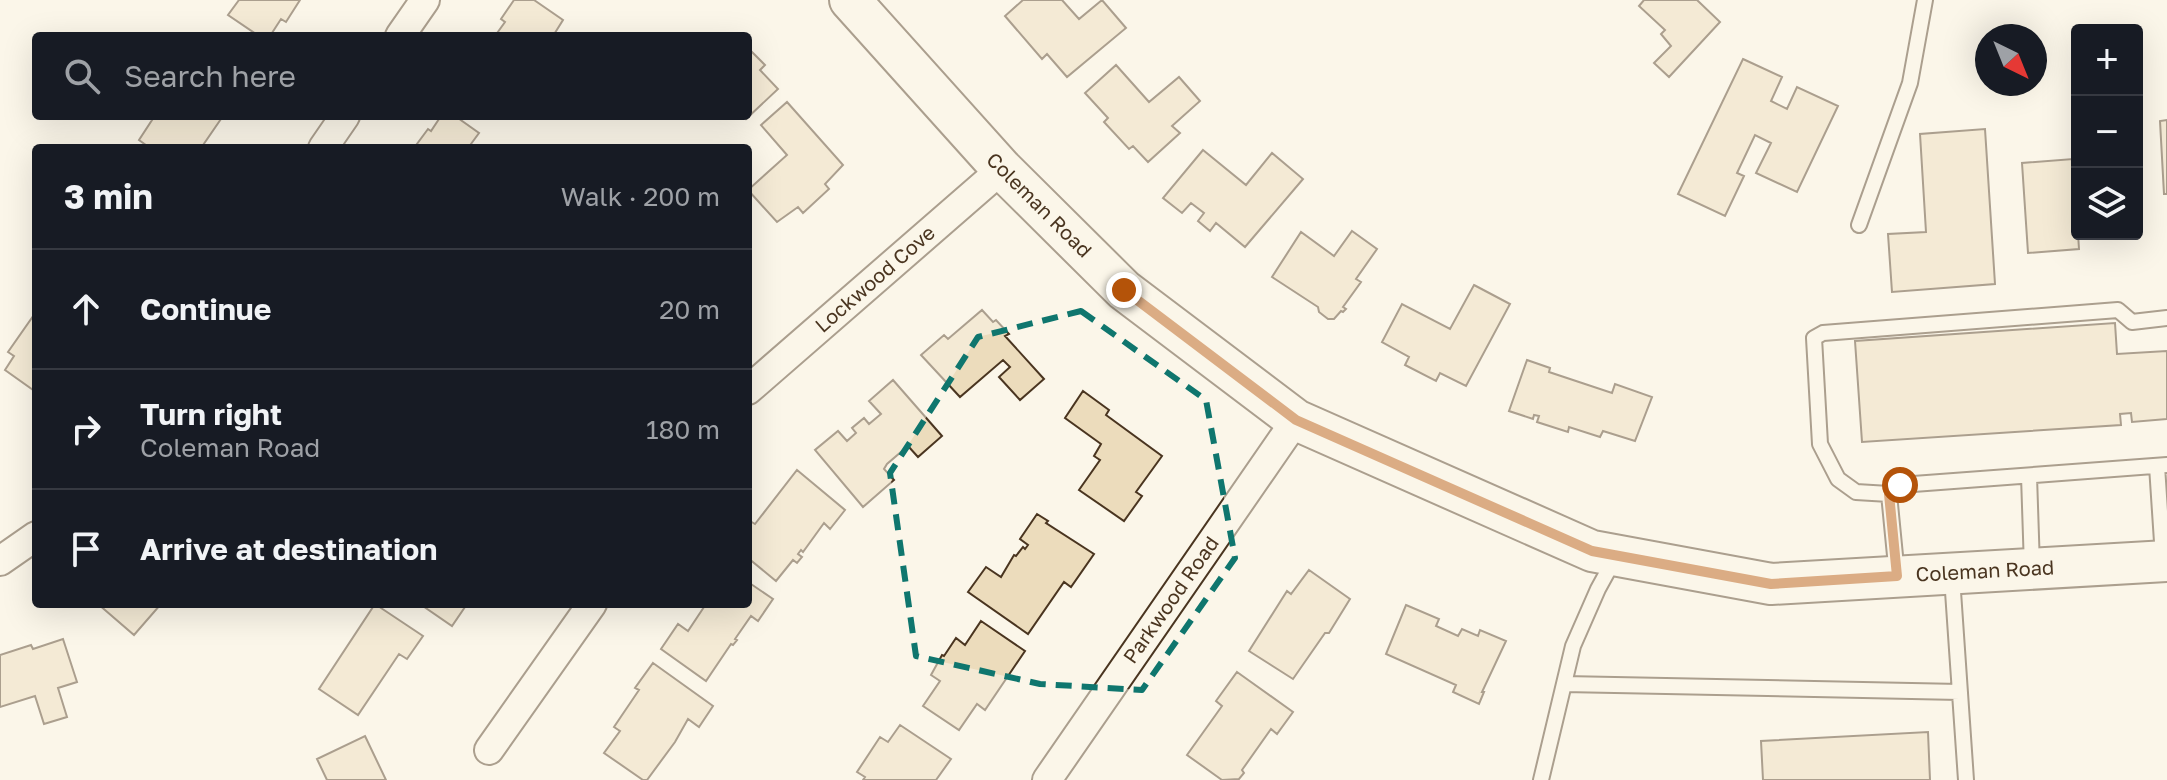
<!DOCTYPE html>
<meta charset="utf-8">
<style>
:root{--surface:#171b24;--page:#242831;--text:#f1f3f6;--muted:#9ea1a6;--line:#363941}
body{margin:0;font-family:"Golos Text",sans-serif;background:var(--page);color:var(--text)}
.controls{position:absolute;right:24px;top:24px;display:grid;overflow:hidden;border-radius:8px;box-shadow:0 8px 32px #0002}
.controls button{width:72px;height:72px;display:grid;place-items:center;padding:0;border:0;border-bottom:2px solid var(--line);background:var(--surface);color:var(--text);font:40px sans-serif}
.compass{position:absolute;left:1975px;top:24px;width:72px;height:72px;border-radius:50%;background:var(--surface);box-shadow:0 8px 32px #0002;rotate:137deg}
.stop{position:absolute;width:24px;height:24px;margin:-18px;border:6px solid #b45309;border-radius:50%;background:#fff}
.stop.end{background:#b45309;border-color:#fff;box-shadow:0 2px 8px #0008}
.list{margin:0;padding:0;list-style:none}
h2{display:flex;justify-content:space-between;align-items:center;height:104px;margin:0;padding:0 32px;font-size:34px}
h2 small{font-size:26px;font-weight:400;color:var(--muted)}
.list li{display:grid;grid-template-columns:52px 1fr auto;gap:24px;align-items:center;box-sizing:border-box;height:120px;padding:0 32px;border-top:2px solid var(--line)}
.list b{display:block;font-size:30px;white-space:nowrap}
.list p{margin:0;font-size:26px;white-space:nowrap;color:var(--muted)}
.list em{font-size:26px;font-style:normal;color:var(--muted)}
.icon{flex:none;width:44px;height:44px;fill:none;stroke:currentColor;stroke-width:2;stroke-linecap:round;stroke-linejoin:round}
.map{position:relative;flex:none;width:2167px;height:780px;overflow:hidden}
.search{position:absolute;background:var(--surface);box-shadow:0 8px 32px #0002;left:32px;top:32px;width:720px;height:88px;display:flex;align-items:center;gap:20px;box-sizing:border-box;padding:0 28px;border-radius:8px;color:var(--muted);font-size:30px}
.panel{position:absolute;background:var(--surface);box-shadow:0 8px 32px #0002;left:32px;top:144px;width:720px;height:464px;border-radius:8px}
.map>svg:first-child{display:block}
.building{fill:#ecdcbc;stroke:#4a3520;stroke-width:2}
.lines{fill:none;stroke-linecap:round;stroke-linejoin:round}
.lane-casing{stroke:#4a3520;stroke-width:18}
.street-casing{stroke:#4a3520;stroke-width:32}
.secondary-casing{stroke:#4a3520;stroke-width:44}
.lane{stroke:#fbf6e9;stroke-width:14}
.street{stroke:#fbf6e9;stroke-width:28}
.secondary{stroke:#fbf6e9;stroke-width:40}
.route{stroke:#b45309;stroke-width:10}
.marked{fill:none;stroke:#0f766e;stroke-width:6;stroke-dasharray:16 10;stroke-linejoin:round}
.labels{text-anchor:middle;stroke-width:6;stroke-linejoin:round;paint-order:stroke}
.street-label{font-size:20px;fill:#4a3520;stroke:#fbf6e9}
</style>
<div class="map">
<svg width="2167" height="780" viewBox="0 0 2167 780">
<rect width="100%" height="100%" fill="#fbf6e9"/>
<path class="building" d="M239 0H300L286 22 281 19 270 36H259L228 15Z
M514 0H534L563 20 553 36H495L505 22 501 19Z
M1023 0H1062L1079 19 1102 0 1126 28 1067 77 1047 54 1042 59 1005 16Z
M1644 0H1697L1720 22 1669 77 1654 63 1671 46 1661 34 1665 30 1639 6Z
M748 48 765 65 760 70 778 89 746 119 743 116H748Z
M1743 59 1782 77 1771 101 1787 109 1797 87 1838 106 1797 192 1756 173 1771 143 1755 135 1737 173 1744 176 1725 216 1678 194Z
M1116 65 1149 102 1179 77 1200 101 1172 126 1180 133 1148 162 1133 146 1129 149 1104 122 1108 118 1085 93Z
M787 102 843 165 825 184 829 189 803 213 798 207 777 222 748 190 787 155 761 125Z
M145 116H223L201 148H150L139 140 152 120Z
M441 116H455L479 133 468 148H414L428 129 431 131Z
M2167 120V194H2164L2160 121Z
M1985 129 1995 284 1892 292 1888 234 1926 232 1920 134Z
M1203 150 1246 185 1272 153 1303 179 1245 247 1216 223 1210 231 1198 221 1204 213 1191 203 1182 213 1163 198Z
M2073 159 2079 249 2028 253 2022 163Z
M1352 231 1377 249 1356 279 1361 282 1343 307 1346 309 1343 312 1341 311 1334 319H1328L1319 312 1318 307 1272 277 1301 232 1334 256Z
M1474 285 1510 304 1466 386 1440 373 1436 381 1405 365 1409 357 1382 342 1402 304 1450 329Z
M982 310 993 322 996 320 1009 334 1005 336 1044 379 1020 400 999 377 1010 367 1003 360 960 397 921 355 944 335 948 339Z
M36 312V392L5 370 14 356 8 352Z
M2115 323 2117 354 2167 351V419L2132 422 2131 413 2120 414 2121 425 1862 442 1855 341Z
M1527 360 1550 368 1549 372 1612 393 1615 384 1652 397 1635 441 1603 431 1600 437 1569 427 1568 432 1537 422 1539 416 1534 415 1533 419 1509 411Z
M893 380 942 436 918 457 908 446 887 464 884 469 894 480 863 507 815 450 838 431 847 441 856 433 852 428 864 418 869 424 881 414 869 401Z
M1083 391 1109 410 1106 415 1162 456 1136 492 1142 496 1124 521 1079 490 1100 460 1094 456 1101 444 1065 418Z
M797 470 845 510 830 529 824 523 803 552 801 550 798 554 802 557 797 563 793 560 776 581 748 558V524L750 521 755 524Z
M1037 514 1048 521 1046 523 1094 554 1071 587 1064 582 1028 634 968 592 986 567 1001 577 1014 555 1016 556 1023 547 1025 549 1028 545 1020 539Z
M1309 570 1350 599 1329 633H1325L1293 679 1249 651 1287 591 1291 594Z
M748 582 773 599 758 621 751 616 735 639 737 640 733 645 731 644 706 681 661 649 678 624 688 631 706 604H748Z
M98 604H161L134 635Z
M375 604 423 636 407 659 399 654 358 715 319 689Z
M420 604H467L452 626Z
M1406 605 1439 619 1436 626 1458 636 1462 629 1478 636 1480 630 1506 641 1482 692H1484L1479 704 1453 692 1456 685 1386 654Z
M981 621 1025 651 985 710 977 704 959 730 923 706 940 681 931 675 942 655 944 656 956 638 965 645Z
M63 639 77 682 58 688 67 717 44 724 35 696 0 707V655L31 645 33 649Z
M653 663 713 706 699 727 688 719 675 742 647 780H643L604 753 620 731 614 727 639 690 635 688Z
M1237 672 1293 712 1277 734 1271 729 1242 770 1244 773 1239 779 1222 780 1187 755 1222 706 1216 701Z
M900 725 951 759 936 780H863L865 777 857 772 880 737 888 742Z
M1928 732 1930 780H1763L1761 741Z
M365 736 386 780H327L317 759Z"/>
<g class="lines">
<defs>
<path id="lane" d="M1859 225 1910 83 1925 0
M2157 466 2163 557
M2029 476 2032 567
M1889 494 1856 492 1838 479 1820 444 1814 338 1823 333 2118 310 2132 322 2167 318
M1897 576 1889 494 1900 485 2167 465
M1952 577 1966 780
M1564 684 1960 692
M1541 780 1573 646 1598 589 1615 558"/>
<path id="street" d="M400 36 425 0
M323 148 345 116
M748 390 1002 169
M0 561 36 536
M489 750 592 604
M1047 780 1296 420"/>
<path id="secondary" d="M850 0 1002 169 1124 290 1296 420 1592 551 1771 584 2167 561"/>
</defs>
<use href="#lane" class="lane-casing"/>
<use href="#street" class="street-casing"/>
<use href="#secondary" class="secondary-casing"/>
<use href="#lane" class="lane"/>
<use href="#street" class="street"/>
<use href="#secondary" class="secondary"/>
</g>
<g class="lines">
<path class="route" d="M1124 290 1296 420 1592 551 1771 584 1897 576 1889 494 1900 485"/>
</g>
<path d="M0 0H2167V780H0ZM1081 311 1206 400 1235 558 1142 690 1040 684 916 656 890 473 978 337Z" fill="#fbf6e9" fill-opacity=".55" fill-rule="evenodd"/>
<path class="marked" d="M1081 311 1206 400 1235 558 1142 690 1040 684 916 656 890 473 978 337Z"/>
<g class="labels">
<g class="street-label">
<text transform="translate(1039 205) rotate(45)" y="7">Coleman Road</text>
<text transform="translate(875 279) rotate(-41)" y="7">Lockwood Cove</text>
<text transform="translate(1985 571) rotate(-3)" y="7">Coleman Road</text>
<text transform="translate(1171 600) rotate(-55)" y="7">Parkwood Road</text>
</g>
</g>
</svg>
<div class="controls">
<button>+</button>
<button>−</button>
<button><svg class="icon" aria-label="layers" viewBox="0 0 24 24"><path d="M12 4l9 5-9 5-9-5zM3 14l9 5 9-5"/></svg></button>
</div>
<svg class="compass" viewBox="-18 -18 36 36"><path d="M0-13l5 13h-10z" fill="#e53935"/><path d="M0 13l5-13h-10z" fill="#9ea1a6"/></svg>
<div class="stop" style="left:1900px;top:485px"></div>
<div class="stop end" style="left:1124px;top:290px"></div>
<div class="search"><svg class="icon" aria-label="search" viewBox="0 0 24 24"><circle cx="10" cy="10" r="6"/><path d="M15 15l6 6"/></svg>Search here</div>
<section class="panel">
<h2>3 min<small>Walk · 200 m</small></h2>
<ul class="list">
<li><svg class="icon" aria-label="ahead" viewBox="0 0 24 24"><path d="M12 20V5M6 11l6-6 6 6"/></svg><div><b>Continue</b></div><em>20 m</em></li>
<li><svg class="icon" aria-label="right" viewBox="0 0 24 24"><path d="M7 20v-9h11M14 6l5 5-5 5"/></svg><div><b>Turn right</b><p>Coleman Road</p></div><em>180 m</em></li>
<li><svg class="icon" aria-label="arrive" viewBox="0 0 24 24"><path d="M6 21V4h12l-3 4 3 4H6"/></svg><div><b>Arrive at destination</b></div></li>
</ul>
</section>
</div>
